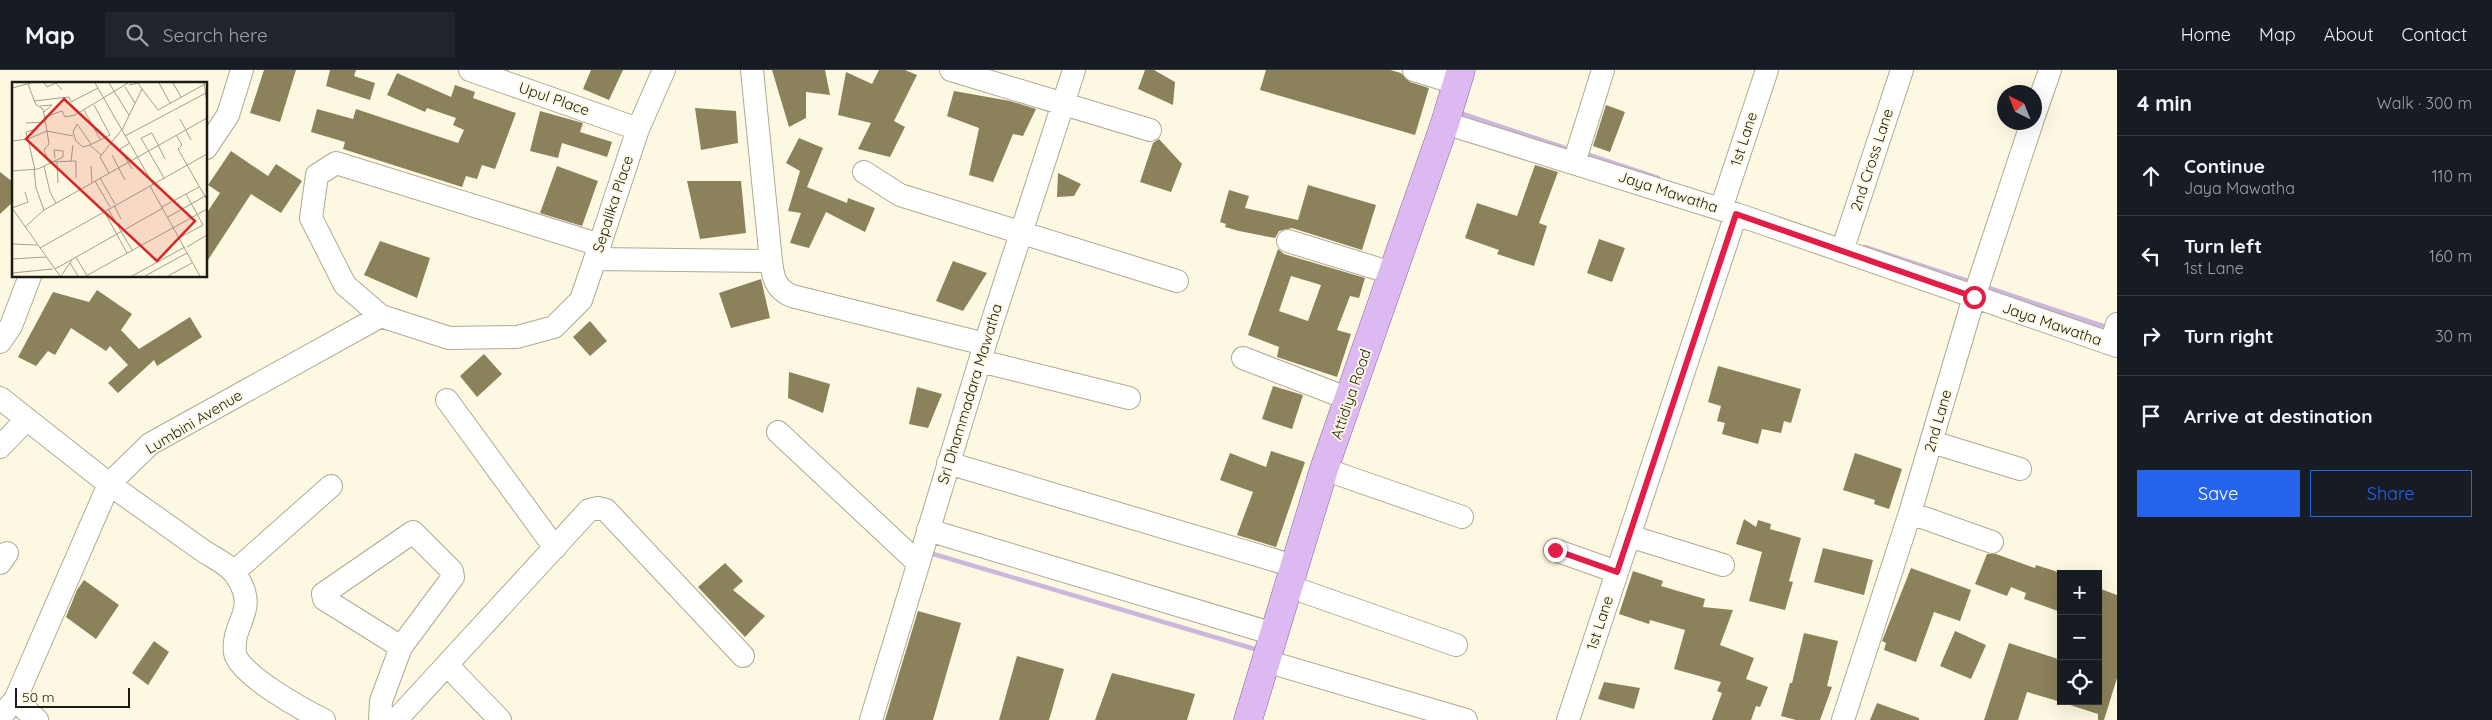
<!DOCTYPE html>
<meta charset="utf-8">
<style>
:root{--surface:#171b24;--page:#20242c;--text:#f1f3f6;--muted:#9ea1a6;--line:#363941;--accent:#2563eb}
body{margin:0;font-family:Quicksand,sans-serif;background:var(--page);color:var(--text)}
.controls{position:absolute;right:15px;bottom:15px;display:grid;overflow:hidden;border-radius:0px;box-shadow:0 5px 20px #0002}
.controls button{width:45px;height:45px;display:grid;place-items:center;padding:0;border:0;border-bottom:1px solid var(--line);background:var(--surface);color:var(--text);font:25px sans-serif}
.compass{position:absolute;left:1997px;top:15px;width:45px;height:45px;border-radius:50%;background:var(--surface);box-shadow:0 5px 20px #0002;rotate:317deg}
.scale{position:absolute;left:15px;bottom:12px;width:115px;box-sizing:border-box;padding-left:5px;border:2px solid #1c1b13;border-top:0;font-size:14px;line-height:18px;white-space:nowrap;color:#1c1b13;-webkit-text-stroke:4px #fdf8e1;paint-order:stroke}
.stop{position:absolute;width:15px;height:15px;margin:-11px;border:4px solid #e11d48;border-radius:50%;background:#fff}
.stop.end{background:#e11d48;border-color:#fff;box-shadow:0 1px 5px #0008}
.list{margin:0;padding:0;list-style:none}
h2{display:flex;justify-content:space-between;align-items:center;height:65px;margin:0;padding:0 20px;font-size:21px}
h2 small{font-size:16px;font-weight:400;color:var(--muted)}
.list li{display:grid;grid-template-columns:32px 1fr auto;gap:15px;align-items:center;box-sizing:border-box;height:80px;padding:0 20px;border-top:1px solid var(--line)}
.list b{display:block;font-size:19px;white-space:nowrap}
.list p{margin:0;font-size:16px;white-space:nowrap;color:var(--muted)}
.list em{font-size:16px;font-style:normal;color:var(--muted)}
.actions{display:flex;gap:10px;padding:15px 20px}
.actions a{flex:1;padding:11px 0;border:1px solid var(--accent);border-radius:0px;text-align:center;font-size:18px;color:var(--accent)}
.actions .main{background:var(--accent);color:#fff}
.icon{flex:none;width:28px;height:28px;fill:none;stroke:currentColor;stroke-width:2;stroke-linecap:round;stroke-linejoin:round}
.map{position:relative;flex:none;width:2117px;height:650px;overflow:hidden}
header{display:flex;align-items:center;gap:30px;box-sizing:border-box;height:70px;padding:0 25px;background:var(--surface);border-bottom:1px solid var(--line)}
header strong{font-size:24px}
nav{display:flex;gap:28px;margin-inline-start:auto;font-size:18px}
.search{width:350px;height:45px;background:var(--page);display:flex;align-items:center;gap:12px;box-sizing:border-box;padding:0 18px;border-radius:0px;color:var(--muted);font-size:19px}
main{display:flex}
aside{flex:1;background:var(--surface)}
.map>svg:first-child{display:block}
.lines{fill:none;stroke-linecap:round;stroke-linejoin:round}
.stream{stroke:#cdb6db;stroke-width:4.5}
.building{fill:#8b825b;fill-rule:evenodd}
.minor-casing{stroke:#afaa95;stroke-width:24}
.major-casing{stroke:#8b649d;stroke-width:29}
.minor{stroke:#fff;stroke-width:22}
.major{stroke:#ddb9f1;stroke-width:28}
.route{stroke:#e11d48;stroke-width:6}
.labels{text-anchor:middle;stroke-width:4;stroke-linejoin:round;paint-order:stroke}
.street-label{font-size:15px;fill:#1c1b13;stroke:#fdf8e1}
.inset-road{fill:none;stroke:#a3a08f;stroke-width:1}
.view{fill:#d62828;fill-opacity:0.15;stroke:#d62828;stroke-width:2.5}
.inset-edge{fill:none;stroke:#1c1b13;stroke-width:2.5}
</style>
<header>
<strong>Map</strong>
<div class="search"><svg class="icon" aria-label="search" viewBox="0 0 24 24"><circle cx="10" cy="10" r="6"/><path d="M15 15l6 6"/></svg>Search here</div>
<nav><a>Home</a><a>Map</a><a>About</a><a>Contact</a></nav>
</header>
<main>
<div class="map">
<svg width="2117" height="650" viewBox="0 0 2117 650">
<rect width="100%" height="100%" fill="#fdf8e1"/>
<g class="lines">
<path class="stream" d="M1457 42 1565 78
M1589 85 1658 108
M1865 177 1971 212
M1983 216 2109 258
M930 483 1258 580"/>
</g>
<path class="building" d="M264 0H296L280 52 250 43Z
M330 0H356L354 6 375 13 370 30 326 16Z
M591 0H623L609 30 583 19Z
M772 0H825L830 25 806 22V48L789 57Z
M879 0H905L917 5 894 51 905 57 890 87 858 79 871 53 838 45 846 2 872 14Z
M1145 0H1154L1175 12 1173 35 1138 19Z
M1266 0H1390L1401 3 1410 12 1429 18 1415 65 1260 20Z
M397 3 451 27 455 15 475 22 473 28 516 43 495 99 482 95 477 109 466 106 462 117 343 79 345 72 311 62 317 39 353 49 356 39 458 73 464 60 453 55 456 48 427 38 425 42 387 25Z
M954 21 1010 31 1036 39 1023 66 1013 64 993 112 969 105 979 58 947 46Z
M1606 35 1625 42 1610 82 1593 76Z
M695 38 736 41 738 73 701 80Z
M540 41 583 53 580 62 612 72 607 87 562 73 558 88 530 81Z
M799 68 823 78 807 117 847 133 848 128 875 138 865 162 826 142 809 178 790 173 801 143 788 141 800 101 786 93Z
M1159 69 1182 94 1171 122 1140 112 1153 73Z
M231 81 268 106 276 94 302 111 281 143 251 124 206 193V144L220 123 208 115Z
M1535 95 1558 102 1539 153 1547 156 1534 196 1497 184 1499 180 1465 168 1477 133 1517 146Z
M557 96 598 111 582 156 540 143Z
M0 102 14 113V131L0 144Z
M1058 103 1081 114 1074 126 1057 127Z
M687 111H741L746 163 700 169Z
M1308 115 1376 135 1362 180 1292 158 1279 161 1275 168 1239 161 1225 157 1226 154 1220 152 1229 120 1249 126 1245 138 1298 150Z
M1599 169 1625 178 1612 212 1587 203Z
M380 171 430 188 417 228 364 205Z
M1278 179 1284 184 1365 208 1359 228 1350 226 1337 260 1351 264 1337 307 1277 287 1279 277 1248 265ZM1291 206 1321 215 1308 251 1279 241Z
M953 191 987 203 963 241 936 231Z
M761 209 770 248 731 258 719 223Z
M97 220 132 244 121 260 139 279 190 247 202 267 157 296 154 290 118 323 108 313 128 295 110 276 106 281 71 258 55 285 48 281 36 296 18 287 53 222 89 232Z
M590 251 607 271 590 286 573 267Z
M484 284 502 304 477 327 460 306Z
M1718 296 1801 319 1791 353 1784 351 1781 363 1762 359 1758 374 1722 364 1725 353 1717 351 1721 336 1708 332Z
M789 302 830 314 823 343 788 328Z
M1273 316 1303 325 1292 359 1262 349Z
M917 317 942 324 928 358 909 354Z
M1271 381 1305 392 1276 477 1237 465 1253 422 1220 410 1230 383 1266 397Z
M1855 383 1902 399 1889 439 1874 434 1875 430 1843 420Z
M1744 449 1756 457 1758 450 1771 454 1770 459 1801 468 1789 511 1793 512 1785 540 1749 531 1762 482 1736 474Z
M1823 478 1873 490 1864 525 1814 512Z
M1987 484H1996L2035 498 2036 495 2061 503V532L2058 541 2024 529 2026 523 2011 517 2007 526 1975 514Z
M725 493 743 511 733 520 765 546 745 567 698 517Z
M1911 498 1971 520 1960 551 1934 542 1916 592 1884 580 1886 573 1882 571Z
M1633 501 1663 511 1661 516 1705 529 1703 537 1733 540 1720 575 1754 588 1746 609 1768 617 1760 637 1756 636 1751 650H1712L1722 623 1717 621 1721 612 1674 599 1685 560 1650 550 1649 554 1619 544Z
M84 510 119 535 96 569 66 547 77 520Z
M2098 518 2117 525V608L2104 650H2098V644L2067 634 2068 631H2098Z
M918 541 961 553 933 650H885Z
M1955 561 1986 575 1971 609 1940 596Z
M1804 563 1838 571 1827 616 1832 617 1820 650H1796L1781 646 1790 613H1792Z
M154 571 169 582 148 615 132 603Z
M2009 573 2061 590V632L2027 622 2018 650H1984Z
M1017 586 1064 599 1049 650H999Z
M1112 603 1195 624 1187 650H1095Z
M1604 612 1640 618 1634 639 1598 629Z
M1877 633 1919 648V650H1870Z"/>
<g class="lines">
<defs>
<path id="minor" d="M470 0 638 59
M664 0 638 59 595 189 771 191
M752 0 771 191C773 207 775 219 792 226L985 274
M951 0 1150 60
M1414 0 1456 13
M2034 46 2050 0
M1445 53 1736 144 2117 276
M206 78 228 45 242 0
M1574 93 1603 0
M864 102 900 125 1177 211
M1721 139 1767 0
M1288 171 1392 203
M1842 181 1902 0
M595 189 581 230 554 257 517 267 449 268 381 246 345 215 311 148 317 105 336 93 600 175
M0 272 11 256 30 206
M2111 274 2117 254
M1243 288 1349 329
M980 291 1129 328
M0 328 109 414 150 374 381 246
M447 330 555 478
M778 362 918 493
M1932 372 2020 399
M0 377 27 349
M948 393 1294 496
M1324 399 1462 447
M1910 443 1992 472
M928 460 1274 564
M1629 466 1723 495
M1555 480 1617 502
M0 493 7 483
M234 502 331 416
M1288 516 1456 575
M1266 591 1466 650
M447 595 500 650
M15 630 37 650
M0 647 15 630 109 414C140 436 171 458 202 480 212 487 228 494 235 504 261 541 231 551 235 583 238 604 305 641 324 650
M380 650 381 631 401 577 453 507 452 501 413 462 323 524 324 529 401 577
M396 650 589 440 598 438 606 440 743 586
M871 650 985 274 1074 0
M1568 650 1736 144
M1843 650 1910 443 1974 227 2032 52"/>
<path id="major" d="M1248 650 1324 399 1445 53 1461 0"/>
</defs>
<use href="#minor" class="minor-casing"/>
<use href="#major" class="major-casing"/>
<use href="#minor" class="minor"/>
<use href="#major" class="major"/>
</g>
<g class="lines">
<path class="route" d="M1555 480 1617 502 1736 144 1974 227"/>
</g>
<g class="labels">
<g class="street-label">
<text transform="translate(554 29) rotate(19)" y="5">Upul Place</text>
<text transform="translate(1744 69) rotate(-72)" y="5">1st Lane</text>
<text transform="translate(1872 90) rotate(-72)" y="5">2nd Cross Lane</text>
<text transform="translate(1668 122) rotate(18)" y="5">Jaya Mawatha</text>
<text transform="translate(613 134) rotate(-72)" y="5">Sepalika Place</text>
<text transform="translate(2052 254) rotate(19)" y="5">Jaya Mawatha</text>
<text transform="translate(970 324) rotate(-73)" y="5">Sri Dhammadara Mawatha</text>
<text transform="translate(1351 324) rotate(-71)" y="5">Attidiya Road</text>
<text transform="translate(1938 351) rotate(-74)" y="5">2nd Lane</text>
<text transform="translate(194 352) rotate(-31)" y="5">Lumbini Avenue</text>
<text transform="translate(1600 553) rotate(-72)" y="5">1st Lane</text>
</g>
</g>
<g transform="translate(12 12)">
<rect width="195" height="195" fill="#fdf8e1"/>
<path class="inset-road" d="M32 1 35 5 44 1 50 8M83 1 141 102M97 1 117 33M147 1 158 21M161 1 169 15M192 1 195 21M16 2 24 23 31 27 35 49 61 54M117 3 126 1 130 7M113 5 123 21M0 6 19 1M22 19 57 15 59 20 86 6M82 23 98 53 78 63 89 73M28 24 40 23 32 30M72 28 88 57M33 35 50 29 53 35 63 33 116 1M168 37 179 58M14 41 33 40M164 53 170 63 166 67 195 118M113 54 194 11M15 57 14 50 24 47M16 57 23 88M0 59 16 57 35 49 37 62 32 68 37 80 64 79V96M118 61 108 67 120 87M78 63 71 65 64 59 61 50 65 42 79 62M100 73 113 98M59 79 61 63M45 80 46 101M32 84 38 110 44 121M79 84 80 101M22 87 24 106 32 128M0 89 26 87 51 75V69L42 68 43 76M97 91 88 75 111 46 130 7 146 28 193 2M88 96 103 122M152 96 129 56 140 51 153 77M83 99 98 125M138 104 188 194M102 123 109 137M150 125 187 105M0 126 16 120 13 110M0 126 48 194M96 127 120 168M92 129 115 171M156 135 195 113M13 145 32 128 195 36M167 156 191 143 174 112M0 162 25 163M175 165 195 153M28 166 195 72M64 175 75 194M0 177 34 175M58 181 66 194M43 187 151 126M0 191 41 187M49 194 60 178M74 194 195 127M120 194 173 165M133 194 175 171M156 194 180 181"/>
<path class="view" d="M52 17 183 139 145 179 14 57Z"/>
<rect width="195" height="195" class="inset-edge"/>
</g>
</svg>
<div class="controls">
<button>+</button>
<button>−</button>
<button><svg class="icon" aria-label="locate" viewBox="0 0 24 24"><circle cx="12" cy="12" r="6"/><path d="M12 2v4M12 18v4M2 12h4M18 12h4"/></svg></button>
</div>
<svg class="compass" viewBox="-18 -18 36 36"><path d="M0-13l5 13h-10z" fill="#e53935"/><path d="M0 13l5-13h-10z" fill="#9ea1a6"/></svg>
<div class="scale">50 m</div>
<div class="stop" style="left:1974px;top:227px"></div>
<div class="stop end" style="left:1555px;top:480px"></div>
</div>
<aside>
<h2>4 min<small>Walk · 300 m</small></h2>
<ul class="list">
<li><svg class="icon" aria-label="ahead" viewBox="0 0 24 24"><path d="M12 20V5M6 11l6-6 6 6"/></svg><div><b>Continue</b><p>Jaya Mawatha</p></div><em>110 m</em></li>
<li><svg class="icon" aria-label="left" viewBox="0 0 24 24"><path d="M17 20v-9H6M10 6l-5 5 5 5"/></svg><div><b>Turn left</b><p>1st Lane</p></div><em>160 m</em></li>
<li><svg class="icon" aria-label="right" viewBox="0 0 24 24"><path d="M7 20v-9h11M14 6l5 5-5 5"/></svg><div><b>Turn right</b></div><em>30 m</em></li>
<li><svg class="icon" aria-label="arrive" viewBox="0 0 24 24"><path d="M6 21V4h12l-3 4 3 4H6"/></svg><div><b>Arrive at destination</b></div></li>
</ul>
<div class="actions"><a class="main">Save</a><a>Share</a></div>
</aside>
</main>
